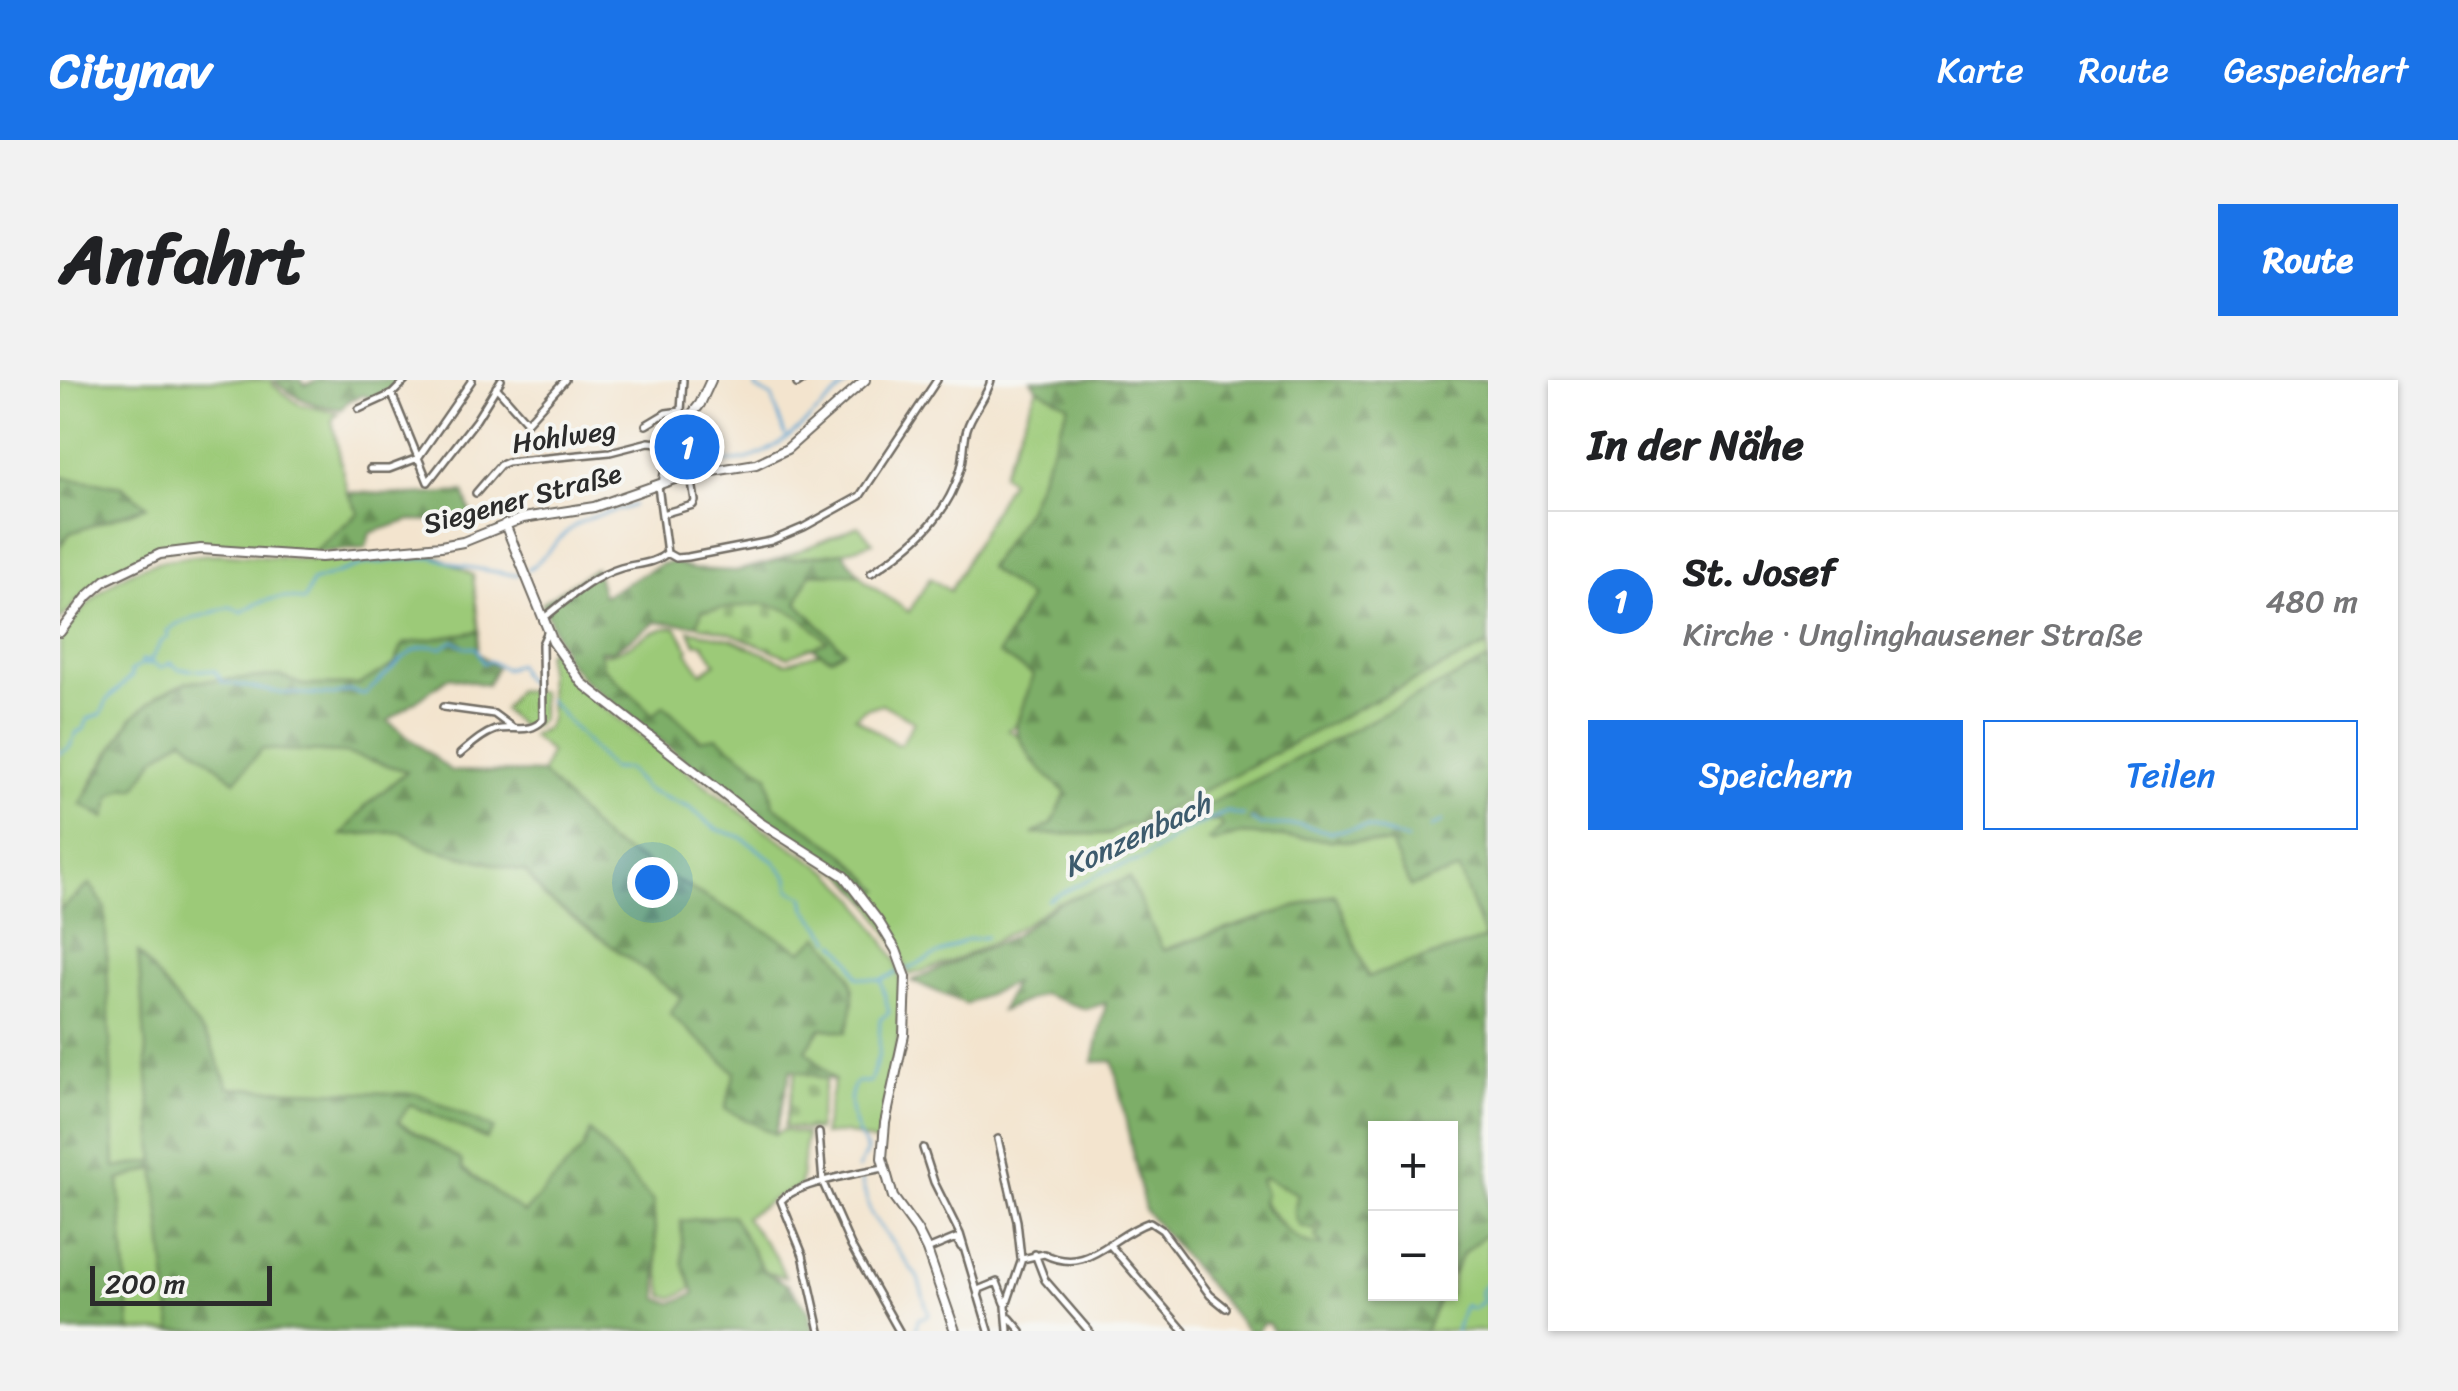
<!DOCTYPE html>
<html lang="de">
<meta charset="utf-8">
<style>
:root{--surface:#fff;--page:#f2f2f2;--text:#202124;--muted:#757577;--line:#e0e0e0;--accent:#1a73e8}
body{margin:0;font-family:Sriracha,sans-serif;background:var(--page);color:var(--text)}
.controls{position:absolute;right:30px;bottom:30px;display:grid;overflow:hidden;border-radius:0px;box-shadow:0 2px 8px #0004}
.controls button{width:90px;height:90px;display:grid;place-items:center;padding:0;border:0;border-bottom:2px solid var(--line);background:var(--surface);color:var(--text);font:50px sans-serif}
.scale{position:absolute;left:30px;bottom:25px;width:182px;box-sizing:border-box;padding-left:10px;border:5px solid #2b2b2b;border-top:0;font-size:28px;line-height:35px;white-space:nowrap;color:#2b2b2b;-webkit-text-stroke:8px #f6f6f2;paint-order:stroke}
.you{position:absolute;left:592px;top:502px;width:35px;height:35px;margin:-25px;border:8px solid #fff;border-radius:50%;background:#1a73e8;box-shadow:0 0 0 15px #1a73e833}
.badge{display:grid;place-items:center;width:65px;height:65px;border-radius:50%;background:var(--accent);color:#fff;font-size:32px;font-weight:700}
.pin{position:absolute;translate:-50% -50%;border:5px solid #fff;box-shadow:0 2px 10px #0006}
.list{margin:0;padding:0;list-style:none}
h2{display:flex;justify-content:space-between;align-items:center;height:130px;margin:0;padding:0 40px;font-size:42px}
h2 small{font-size:32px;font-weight:400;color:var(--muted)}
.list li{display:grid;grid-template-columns:65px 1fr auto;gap:30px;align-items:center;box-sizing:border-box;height:180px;padding:0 40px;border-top:2px solid var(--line)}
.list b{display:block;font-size:38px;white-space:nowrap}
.list p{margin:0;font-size:32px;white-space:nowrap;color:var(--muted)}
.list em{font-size:32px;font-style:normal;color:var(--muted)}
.actions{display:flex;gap:20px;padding:30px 40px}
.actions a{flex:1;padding:22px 0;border:2px solid var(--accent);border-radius:0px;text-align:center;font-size:35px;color:var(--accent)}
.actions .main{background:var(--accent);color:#fff}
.map{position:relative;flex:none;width:1428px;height:951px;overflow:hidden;border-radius:0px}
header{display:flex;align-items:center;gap:60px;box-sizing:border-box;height:140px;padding:0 50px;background:var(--accent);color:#fff}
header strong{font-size:48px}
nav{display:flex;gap:55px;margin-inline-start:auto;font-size:35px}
.intro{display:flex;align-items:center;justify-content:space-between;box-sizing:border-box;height:240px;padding:0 60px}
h1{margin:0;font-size:70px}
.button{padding:25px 45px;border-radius:0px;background:var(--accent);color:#fff;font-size:35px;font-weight:700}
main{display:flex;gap:60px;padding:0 60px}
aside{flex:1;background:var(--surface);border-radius:0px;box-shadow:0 2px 8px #0004}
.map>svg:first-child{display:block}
.green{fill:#9cca78;stroke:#647a52;stroke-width:2.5;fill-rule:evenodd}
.forest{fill:url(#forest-firs);stroke:#546c4a;stroke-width:2.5;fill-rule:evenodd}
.cemetery{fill:url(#cemetery-stones);stroke:#647a52;stroke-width:2.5}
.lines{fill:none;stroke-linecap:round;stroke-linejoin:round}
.stream{stroke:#59a3d1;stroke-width:2.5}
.street-casing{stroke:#716c64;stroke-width:10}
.secondary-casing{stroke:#716c64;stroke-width:12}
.street{stroke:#fff;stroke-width:5}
.secondary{stroke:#fff;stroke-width:8}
.labels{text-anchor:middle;stroke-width:8;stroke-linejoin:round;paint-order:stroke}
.street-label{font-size:28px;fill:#2b2b2b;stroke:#f6f6f2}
.water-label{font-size:30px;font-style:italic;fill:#3d5b6d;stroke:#f6f6f2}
</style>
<header>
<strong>Citynav</strong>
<nav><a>Karte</a><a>Route</a><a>Gespeichert</a></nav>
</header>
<div class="intro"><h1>Anfahrt</h1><a class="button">Route</a></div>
<main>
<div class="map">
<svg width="1428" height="951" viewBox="0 0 1428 951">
<defs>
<pattern id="forest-firs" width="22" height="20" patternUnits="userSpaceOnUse" patternTransform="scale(2.5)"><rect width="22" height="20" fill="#7dae68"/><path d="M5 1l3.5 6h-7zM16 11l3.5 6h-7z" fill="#678e56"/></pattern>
<pattern id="cemetery-stones" width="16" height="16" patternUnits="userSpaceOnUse" patternTransform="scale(2.5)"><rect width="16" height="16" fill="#9cca78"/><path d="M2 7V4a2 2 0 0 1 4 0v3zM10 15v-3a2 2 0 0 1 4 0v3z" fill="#7fa463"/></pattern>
</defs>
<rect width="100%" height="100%" fill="#f6f6f2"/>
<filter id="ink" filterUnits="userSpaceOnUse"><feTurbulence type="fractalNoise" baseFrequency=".01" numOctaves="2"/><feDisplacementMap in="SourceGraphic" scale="20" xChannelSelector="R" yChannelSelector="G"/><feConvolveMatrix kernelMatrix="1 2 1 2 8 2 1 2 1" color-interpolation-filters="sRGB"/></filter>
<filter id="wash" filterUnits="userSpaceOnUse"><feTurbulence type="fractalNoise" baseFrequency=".0048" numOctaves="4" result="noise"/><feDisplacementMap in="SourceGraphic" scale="40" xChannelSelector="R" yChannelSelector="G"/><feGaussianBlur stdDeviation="2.25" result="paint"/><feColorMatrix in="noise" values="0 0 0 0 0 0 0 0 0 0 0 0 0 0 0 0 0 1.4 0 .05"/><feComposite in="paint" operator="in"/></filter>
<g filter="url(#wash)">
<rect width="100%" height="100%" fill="#f3e4ce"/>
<path class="green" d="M0 0H213V5L239 24 278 33 272 40 287 112 299 132 252 173C144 164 76 148 0 241V166L10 153 87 126 62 106 0 97Z
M977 8 1009 25 967 130 928 188 969 218 939 273 973 295 956 345 948 350 959 356 973 382 1006 413 992 444 976 454H1050L1065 445 1081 444 1304 325 1428 265V280L1114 442 1160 441 1164 447 1154 462 1181 454 1331 464 1399 489 1426 559 1307 597 1274 514 1102 570 997 522C952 555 903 581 849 595L838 568 809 522 820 509 782 472 713 425 604 326 593 335 543 287 540 274C572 273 582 248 616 247L629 269 627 272 642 293 656 283 643 263 636 264 629 250 671 259 726 283 760 272 771 278 783 270 737 223 750 193 799 194 806 202 849 232 870 198 890 211 950 100 942 94ZM822 324 854 341 841 364H836L795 337 805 329Z
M798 146 813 162 783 172 715 181Z
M158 174 250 180 305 177 304 181 374 174 413 195 419 251 343 264 335 284 299 305H242L220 296 127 302 99 315 72 338 38 391 21 424 64 408 76 407 95 378 123 358 202 369 285 373 348 391 308 424 283 454 341 452 371 468 466 492 485 517 621 617 611 634 675 692 666 729 715 754 723 750 746 754 740 807 716 817 685 837 716 877 725 897 704 891 672 836 622 841 623 884 633 908 613 918 604 916 597 878 593 822 530 752 523 769 464 834 403 789 401 780 338 742 350 723 426 759 359 715 168 708 150 662 79 575 95 782 54 788 30 505 0 530V260C42 196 82 177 158 174Z
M492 268 531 318 698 445 770 492 795 516 835 579 841 602 839 656 818 763 785 753 763 755 774 700 746 670 761 648 785 652C801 605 792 592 760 557L742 571 546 461 482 393 490 372 471 356 486 348 490 338 486 273Z
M456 310 481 312V339L475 345 462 348 443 330Z
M96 788 113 951H43L68 923 59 800Z
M1205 798 1238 814 1236 821 1263 846 1260 854 1263 865H1248L1229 853 1202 821 1205 814 1199 799Z
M1428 852V951H1365L1381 914H1390C1391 887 1405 866 1428 852Z"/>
<path class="forest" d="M216 0H241L245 5 260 0H339L333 8 311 19 304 15 289 20 281 29C254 27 238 19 216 3Z
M971 0H1428V265L1304 325 1081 444 1065 445 1051 454H973L992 444 1006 413 973 382 956 350 973 295 939 274 969 218 928 188 967 130 1009 25 977 8Z
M0 97 62 106 87 126 10 153 0 166Z
M287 112 351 115 404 112 414 142 351 140 310 153 306 168 252 173 299 133Z
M783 172 799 194 750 193 737 223 784 270 771 278 753 268 766 260 642 231 637 245 596 242 553 270 539 271 543 287 593 335 604 325 640 360 657 357 708 395 713 425 782 472 821 510 809 522 785 495 700 439 525 301 506 279 482 223 535 188 543 216 601 184 614 182 631 189 676 191 715 181Z
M419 251 417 272 436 288 427 305 389 297 328 341 391 391 482 393 546 461 742 571 760 556C792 592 801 604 786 652L761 648 746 670 774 700 731 690 715 754 665 729 675 692 610 634 621 617 485 517 466 492 371 468 341 452 282 455 308 424 347 391 285 373 202 369 175 401 123 358 95 378 76 408H64L52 415 45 438 21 424 72 338 99 315 127 302 220 296 242 305H298L335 284 343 264Z
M1428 280V852L1402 874 1391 896 1390 748H1316V914H1381L1365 951H1213L1209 944 1203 943 1197 951H1188L1085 831 1053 681 1033 682 1046 623 1026 629 982 614 941 631 953 603 906 624 852 601 952 557 998 523 1069 498 1103 570 1275 514 1308 597 1425 559 1399 490 1350 507 1331 464 1181 454 1154 462 1148 460 1163 447 1160 441 1112 443ZM1205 798 1238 814C1235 828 1232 832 1240 846L1255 850 1258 843 1262 846 1255 857 1262 865C1239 868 1218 843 1203 826L1202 821 1205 814 1200 800Z
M30 504 45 527 55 788 95 781 78 573 150 662 169 708 359 714 434 749 426 759 350 724 338 742 401 780 403 789 464 833 523 769 530 751 593 822 599 919 613 923 635 913 623 884 621 841 672 835 704 891 728 905 750 932 754 951H112L95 788 59 800 70 951H0V530Z"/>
<path class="cemetery" d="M702 224C732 227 746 240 767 261L728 277 670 253 637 245 642 231Z
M736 691 766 699 757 751 724 747Z"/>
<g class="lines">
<path class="stream" d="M697 0 696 9 712 17 725 55
M617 89C639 82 664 85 687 79 727 68 761 26 793 0
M468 190C483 179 494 163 508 151 526 134 553 134 574 125
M85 285 93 283 100 288 111 283 119 289 133 290
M137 290 155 291 162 302 221 313 274 315 290 311 304 314C329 298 348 258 381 268L394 261 406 267 416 268 423 283 430 281 445 289 457 284 463 298 472 305
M488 319 551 389H567L586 410 630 428 656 449 681 457 714 481 728 498 730 510 744 517 746 528 772 560
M0 373 9 368 17 352 24 349 28 339 41 334 48 319 72 296 70 292 83 284 81 280 90 281 102 261 109 257 107 251 117 244 170 227 182 232C200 219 224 214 244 221L252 202 305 184 374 177 401 186 455 195 461 193
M1191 440 1199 445H1240L1270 452 1307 447 1347 460
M1370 448 1382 442
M988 520 1047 490 1080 480 1123 452 1167 432 1184 436
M776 563 791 581 797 597 820 600
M848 589 906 560 926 557
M821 600 836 593
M798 789 807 771C796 752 782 719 797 702H810L819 674 820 639 829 633 821 600
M800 797 811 834 858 898 869 935 858 939 856 951
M1396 951 1404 925 1412 929 1423 921 1420 912 1428 901"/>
</g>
</g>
<g filter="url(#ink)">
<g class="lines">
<defs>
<path id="street" d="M623 0 621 31 626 39
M737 4 743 0
M436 7 467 42 505 0
M332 14 368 102 416 40 441 0
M299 29 332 14 346 0
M586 45 606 33 621 31
M310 89H329L358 78 412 0
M416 113 440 85 447 82 550 72 589 62 608 64
M602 134 633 125 635 121 631 95
M607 173 616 178 628 177 711 161 744 147 800 116 877 0
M811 193C852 166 888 137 901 88 905 75 903 62 907 49 912 31 927 18 931 0
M484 238C508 219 531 197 561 188 578 183 593 185 607 173L598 106
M383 327 434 334 453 348
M400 374C411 365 421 355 435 350 454 345 468 355 483 340L482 264 488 251
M759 753 763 803 791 866 839 951
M938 759 957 841 961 878
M863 768 874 802 900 854 929 951
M1049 864 1124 951
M867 870 896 858 901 867
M975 874 985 900 1029 951
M918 916 920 909 937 902 945 923
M950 938 961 951
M760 951 743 875 721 821C734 804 801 792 824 788
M948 951 946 926 962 879 984 874C1029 896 1049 856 1090 842L1102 850 1150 915 1166 928"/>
<path id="secondary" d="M604 101 609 64 640 24 651 0
M445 144 493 262 522 303 699 442 784 496 819 542 836 570 846 597 844 655 825 743 822 778 833 817 857 850 867 870 895 951
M0 252 28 216 46 200 100 174 141 169 261 177 381 166 403 162 463 138 534 127 623 96 696 84 727 69 805 0"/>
</defs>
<use href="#street" class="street-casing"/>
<use href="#secondary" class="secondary-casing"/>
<use href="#street" class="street"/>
<use href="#secondary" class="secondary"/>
</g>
</g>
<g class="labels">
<g class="street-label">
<text transform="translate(504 56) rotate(-8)" y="10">Hohlweg</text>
<text transform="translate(462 118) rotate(-15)" y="10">Siegener Straße</text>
</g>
<g class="water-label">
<text transform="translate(1077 455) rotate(-25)" y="10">Konzenbach</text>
</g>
</g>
</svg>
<div class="controls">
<button>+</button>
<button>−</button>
</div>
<div class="scale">200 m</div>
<div class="you"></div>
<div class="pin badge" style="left:627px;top:67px">1</div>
</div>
<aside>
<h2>In der Nähe<small></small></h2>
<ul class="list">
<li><span class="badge">1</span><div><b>St. Josef</b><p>Kirche · Unglinghausener Straße</p></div><em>480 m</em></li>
</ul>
<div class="actions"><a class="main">Speichern</a><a>Teilen</a></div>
</aside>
</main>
